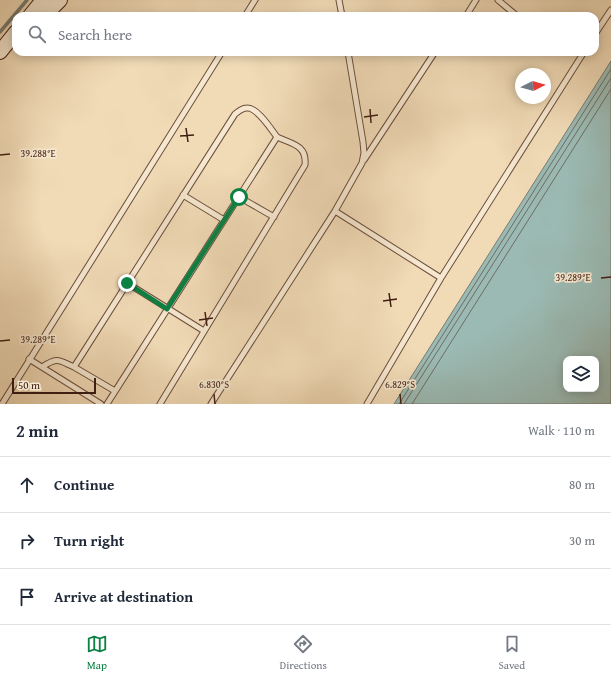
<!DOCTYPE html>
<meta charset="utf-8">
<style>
:root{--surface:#fff;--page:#f2f2f3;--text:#1f2937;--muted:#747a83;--line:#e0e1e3;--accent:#0b8043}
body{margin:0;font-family:"Gentium Book Plus",serif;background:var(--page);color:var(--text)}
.controls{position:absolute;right:12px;bottom:12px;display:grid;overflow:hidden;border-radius:8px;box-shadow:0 2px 10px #0003}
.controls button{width:36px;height:36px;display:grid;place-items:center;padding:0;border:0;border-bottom:1px solid var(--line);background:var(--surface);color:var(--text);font:20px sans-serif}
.compass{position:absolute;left:515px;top:68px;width:36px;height:36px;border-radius:50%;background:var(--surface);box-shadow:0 2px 10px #0003;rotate:84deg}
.scale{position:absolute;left:12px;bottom:10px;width:84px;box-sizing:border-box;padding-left:4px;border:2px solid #401f13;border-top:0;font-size:11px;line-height:14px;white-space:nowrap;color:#401f13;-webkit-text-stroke:3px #f6e8d0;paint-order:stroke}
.stop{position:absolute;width:12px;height:12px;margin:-9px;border:3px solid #0b8043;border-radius:50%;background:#fff}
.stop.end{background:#0b8043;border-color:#fff;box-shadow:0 1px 4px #0008}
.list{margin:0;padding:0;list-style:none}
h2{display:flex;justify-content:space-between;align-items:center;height:52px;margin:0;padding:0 16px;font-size:17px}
h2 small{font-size:13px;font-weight:400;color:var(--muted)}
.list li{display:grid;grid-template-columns:26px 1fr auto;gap:12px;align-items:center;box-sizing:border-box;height:56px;padding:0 16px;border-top:1px solid var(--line)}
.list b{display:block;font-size:15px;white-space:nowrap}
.list em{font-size:13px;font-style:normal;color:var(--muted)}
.icon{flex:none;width:22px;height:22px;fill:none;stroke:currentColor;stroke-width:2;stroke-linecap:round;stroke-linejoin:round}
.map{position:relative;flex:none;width:611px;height:404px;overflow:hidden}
.search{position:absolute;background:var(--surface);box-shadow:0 2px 10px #0003;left:12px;right:12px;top:12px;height:44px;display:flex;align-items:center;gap:10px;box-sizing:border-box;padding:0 14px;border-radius:12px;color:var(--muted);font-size:15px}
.sheet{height:220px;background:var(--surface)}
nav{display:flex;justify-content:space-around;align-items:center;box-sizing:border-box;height:56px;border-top:1px solid var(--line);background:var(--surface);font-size:11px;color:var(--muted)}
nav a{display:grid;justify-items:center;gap:2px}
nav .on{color:var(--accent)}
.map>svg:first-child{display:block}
.water{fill:#9bbab3;stroke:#777c73;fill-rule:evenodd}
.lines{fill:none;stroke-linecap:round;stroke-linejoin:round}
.shore{stroke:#6e6c63;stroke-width:1}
.stream{stroke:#777c73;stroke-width:3.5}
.service-casing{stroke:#6c4e3c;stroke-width:7}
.secondary-casing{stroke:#401f13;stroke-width:16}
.service{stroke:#f6e8d0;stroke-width:5}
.secondary{stroke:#f6e8d0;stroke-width:14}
.route{stroke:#0b8043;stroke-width:5}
.ticks{fill:none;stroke:#401f13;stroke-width:1.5}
.ticks-label{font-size:10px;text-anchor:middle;fill:#401f13;stroke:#f6e8d0;stroke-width:3.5;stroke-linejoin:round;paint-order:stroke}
</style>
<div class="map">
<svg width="611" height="404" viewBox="0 0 611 404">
<rect width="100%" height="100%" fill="#f1dbb7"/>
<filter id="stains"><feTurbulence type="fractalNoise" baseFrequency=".005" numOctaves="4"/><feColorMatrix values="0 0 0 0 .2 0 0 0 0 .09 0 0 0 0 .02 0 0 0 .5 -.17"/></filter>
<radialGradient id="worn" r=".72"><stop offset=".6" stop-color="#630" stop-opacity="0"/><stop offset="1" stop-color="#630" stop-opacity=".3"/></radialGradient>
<path class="water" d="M611 61V404H394ZM566 359H596V389H566Z"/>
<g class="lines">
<path class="shore" d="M399 404 611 69
M404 404 611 78
M412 404 611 89"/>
<path class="stream" d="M0 32 27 0"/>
<defs>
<path id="service" d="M339 0 342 16
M498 0 517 16
M245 16 255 0
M466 16 476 0
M595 34 611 10
M364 160 435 52
M183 195 224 220
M239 197 274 217
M335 211 441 278
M127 283 204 331
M29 359 101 404
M42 367C58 357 58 360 74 367
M115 391 74 367 235 114C239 111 242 108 247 108 257 107 271 129 277 137
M2 404 222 52
M107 404 277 137C292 144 307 145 305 165L160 404
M211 404 335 211 362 163 364 153 363 142 348 52
M367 404 441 278 584 52"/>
<path id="secondary" d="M30 16 43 0
M44 16 60 0
M0 52 16 32"/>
</defs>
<use href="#service" class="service-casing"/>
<use href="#secondary" class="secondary-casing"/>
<use href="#service" class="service"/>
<use href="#secondary" class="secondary"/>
</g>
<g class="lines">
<path class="route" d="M127 283 167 309 239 197"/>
</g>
<path class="ticks" d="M370 109 371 123M364 117 378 115M186 128 188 142M180 136 194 135M0 155 10 154M601 278 611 277M389 293 391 307M383 301 397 299M205 312 207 326M199 320 213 318M0 341 10 340M214 394 215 404M400 394 401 404"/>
<g class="ticks-label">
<text x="38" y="157">39.288°E</text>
<text x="573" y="281">39.289°E</text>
<text x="38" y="343">39.289°E</text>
<text x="214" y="388">6.830°S</text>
<text x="400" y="388">6.829°S</text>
</g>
<rect width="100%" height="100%" filter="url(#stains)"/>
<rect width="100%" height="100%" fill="url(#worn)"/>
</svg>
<div class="controls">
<button><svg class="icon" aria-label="layers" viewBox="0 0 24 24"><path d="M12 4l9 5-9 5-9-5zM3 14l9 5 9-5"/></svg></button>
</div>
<svg class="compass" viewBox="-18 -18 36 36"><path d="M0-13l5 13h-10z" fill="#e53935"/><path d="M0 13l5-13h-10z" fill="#747a83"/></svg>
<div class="scale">50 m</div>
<div class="stop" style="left:239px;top:197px"></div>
<div class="stop end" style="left:127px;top:283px"></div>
<div class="search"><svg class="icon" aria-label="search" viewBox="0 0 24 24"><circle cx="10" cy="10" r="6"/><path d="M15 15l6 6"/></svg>Search here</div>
</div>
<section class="sheet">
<h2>2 min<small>Walk · 110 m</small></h2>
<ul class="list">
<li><svg class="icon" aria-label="ahead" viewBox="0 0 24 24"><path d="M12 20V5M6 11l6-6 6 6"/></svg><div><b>Continue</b></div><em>80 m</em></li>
<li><svg class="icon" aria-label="right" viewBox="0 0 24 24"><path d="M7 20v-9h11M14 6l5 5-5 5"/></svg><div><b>Turn right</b></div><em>30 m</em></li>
<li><svg class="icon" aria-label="arrive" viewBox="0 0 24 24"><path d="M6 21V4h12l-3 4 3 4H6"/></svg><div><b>Arrive at destination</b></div></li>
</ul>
</section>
<nav>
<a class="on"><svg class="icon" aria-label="map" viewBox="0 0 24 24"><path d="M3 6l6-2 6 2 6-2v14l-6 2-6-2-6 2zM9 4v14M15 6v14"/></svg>Map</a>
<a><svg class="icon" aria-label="directions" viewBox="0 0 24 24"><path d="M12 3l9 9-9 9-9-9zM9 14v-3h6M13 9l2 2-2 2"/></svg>Directions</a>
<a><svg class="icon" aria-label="saved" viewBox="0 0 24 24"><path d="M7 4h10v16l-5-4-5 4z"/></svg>Saved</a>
</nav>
